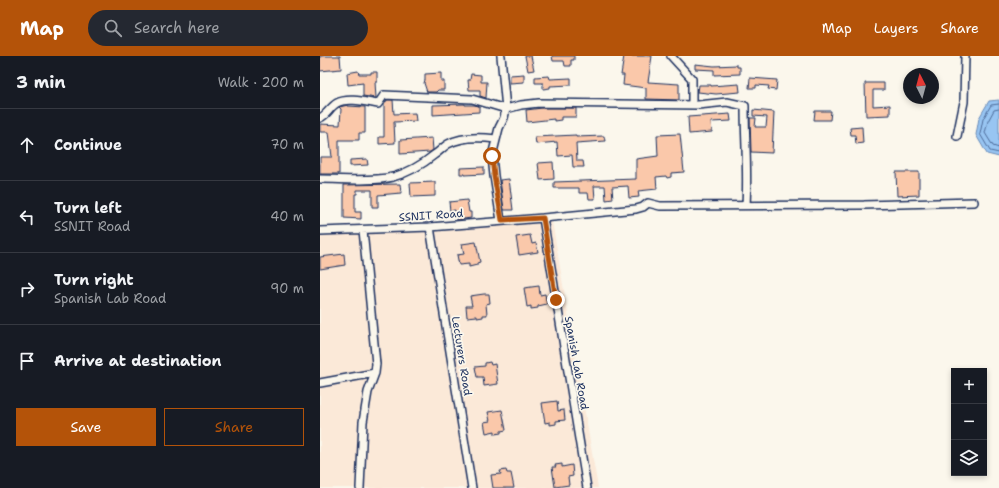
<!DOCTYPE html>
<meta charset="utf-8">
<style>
:root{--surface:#171b24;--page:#242831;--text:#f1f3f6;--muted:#9ea1a6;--line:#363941;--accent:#b45309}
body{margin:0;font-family:"Shantell Sans",sans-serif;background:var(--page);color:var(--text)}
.controls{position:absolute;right:12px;bottom:12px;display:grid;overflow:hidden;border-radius:0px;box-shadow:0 2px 6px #0003}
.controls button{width:36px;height:36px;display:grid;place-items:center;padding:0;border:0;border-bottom:1px solid var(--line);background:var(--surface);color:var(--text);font:20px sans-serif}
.compass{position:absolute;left:583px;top:12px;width:36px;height:36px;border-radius:50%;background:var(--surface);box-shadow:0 2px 6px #0003;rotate:354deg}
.stop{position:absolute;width:12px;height:12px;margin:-9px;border:3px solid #b45309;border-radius:50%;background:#fff}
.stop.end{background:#b45309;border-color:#fff;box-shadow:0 1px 4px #0008}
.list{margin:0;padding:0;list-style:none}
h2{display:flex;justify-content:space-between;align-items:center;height:52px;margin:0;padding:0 16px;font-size:17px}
h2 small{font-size:13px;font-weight:400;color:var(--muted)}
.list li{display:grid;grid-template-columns:26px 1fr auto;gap:12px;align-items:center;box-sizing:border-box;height:72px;padding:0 16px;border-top:1px solid var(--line)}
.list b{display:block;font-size:15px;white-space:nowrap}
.list p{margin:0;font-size:13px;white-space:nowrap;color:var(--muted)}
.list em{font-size:13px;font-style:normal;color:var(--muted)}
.actions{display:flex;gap:8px;padding:12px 16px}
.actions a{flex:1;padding:9px 0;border:1px solid var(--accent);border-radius:0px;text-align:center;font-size:14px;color:var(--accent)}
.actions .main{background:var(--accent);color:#fff}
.icon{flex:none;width:22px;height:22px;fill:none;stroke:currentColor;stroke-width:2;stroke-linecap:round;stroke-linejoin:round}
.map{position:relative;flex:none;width:679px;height:432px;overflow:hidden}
header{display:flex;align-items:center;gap:24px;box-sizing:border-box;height:56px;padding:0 20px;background:var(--accent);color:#fff}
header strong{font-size:19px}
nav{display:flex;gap:22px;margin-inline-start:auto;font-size:14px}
.search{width:280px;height:36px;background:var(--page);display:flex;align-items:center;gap:10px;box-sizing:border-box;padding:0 14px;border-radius:22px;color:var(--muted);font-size:15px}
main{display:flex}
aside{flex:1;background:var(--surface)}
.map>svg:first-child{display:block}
.built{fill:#fbe9d8}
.water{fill:#98c5f2;stroke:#6689b7}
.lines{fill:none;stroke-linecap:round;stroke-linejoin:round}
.shore{stroke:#4d6b99;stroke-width:1}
.building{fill:#fac8aa;stroke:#1b2f5e}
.minor-casing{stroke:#1b2f5e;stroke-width:10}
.minor{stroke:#fbf7ec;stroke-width:7}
.route{stroke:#b45309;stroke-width:5}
.labels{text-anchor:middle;stroke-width:3.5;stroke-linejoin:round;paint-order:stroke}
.street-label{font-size:11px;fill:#1b2f5e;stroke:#fbf7ec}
</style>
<header>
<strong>Map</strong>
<div class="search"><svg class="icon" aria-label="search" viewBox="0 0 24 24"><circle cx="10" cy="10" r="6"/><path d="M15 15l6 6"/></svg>Search here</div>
<nav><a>Map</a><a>Layers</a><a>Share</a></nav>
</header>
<main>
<aside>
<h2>3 min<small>Walk · 200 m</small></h2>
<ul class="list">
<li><svg class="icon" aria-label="ahead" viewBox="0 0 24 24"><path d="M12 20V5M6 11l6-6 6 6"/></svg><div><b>Continue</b></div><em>70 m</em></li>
<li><svg class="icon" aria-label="left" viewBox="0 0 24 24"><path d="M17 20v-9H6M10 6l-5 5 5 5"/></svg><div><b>Turn left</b><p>SSNIT Road</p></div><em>40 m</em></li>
<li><svg class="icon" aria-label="right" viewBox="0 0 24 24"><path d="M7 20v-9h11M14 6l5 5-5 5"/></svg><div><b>Turn right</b><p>Spanish Lab Road</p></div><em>90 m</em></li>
<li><svg class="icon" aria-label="arrive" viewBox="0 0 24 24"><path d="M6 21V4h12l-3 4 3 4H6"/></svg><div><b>Arrive at destination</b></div></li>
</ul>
<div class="actions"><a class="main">Save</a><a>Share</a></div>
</aside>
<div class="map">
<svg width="679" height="432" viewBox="0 0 679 432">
<rect width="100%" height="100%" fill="#fbf7ec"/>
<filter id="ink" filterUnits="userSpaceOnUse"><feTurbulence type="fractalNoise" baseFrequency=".025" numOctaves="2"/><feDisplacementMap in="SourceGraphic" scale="8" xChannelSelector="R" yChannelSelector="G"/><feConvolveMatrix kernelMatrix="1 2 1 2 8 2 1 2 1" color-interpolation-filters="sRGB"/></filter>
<g filter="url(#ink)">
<path class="built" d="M232 165 278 432H0V179Z"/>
<path class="water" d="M679 44V101L667 98 656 79 659 62 669 45Z"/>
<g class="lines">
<path class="shore" d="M679 48 671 49 663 63 660 78 670 95 679 97
M679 53 674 54 668 65 665 77 673 90 679 92"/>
</g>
<path class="building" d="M0 0H20L21 13 0 15Z
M205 0H211L214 14 208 15Z
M232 0H254V4H251V10H245L244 5H233Z
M304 0H332L328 26 359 28V44L326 43V32L303 29 304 19H301Z
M375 8 394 10 417 9V11H420V18L394 19V14L375 13Z
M38 15 39 18H51V16H57V26H55L56 42 43 40V27L28 29 27 17Z
M121 17V25H124V34H118L116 36H107L104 27 105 24V18Z
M151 18 161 19V26H167L166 42 160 40V34H149L148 24H150Z
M204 18V26L190 27V19Z
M229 20 230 23 251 22V29L230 30V32L223 33V27H215V21Z
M430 22 457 24 456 34 448 33 449 30 436 29V32H429Z
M545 27H564V34H553V50L570 49V59L546 60Z
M419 28 420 36 396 38 378 36 379 29H391V30Z
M67 44H73L74 58 95 57 96 65 74 66 75 87 59 88V81H64V49Z
M145 48V49H154L159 50V56L113 59V49Z
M28 49V50L45 51V77H39V84H19V118H0V101H12L9 76H0V68L20 69 21 53 19 51Z
M222 52H256V61H241V64L234 65V63L207 66 206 54Z
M433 54 454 56 452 97 431 96 430 62H436L435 71H446L447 61 433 60Z
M495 55H511L510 64H494Z
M410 58 411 65 391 66 392 76 369 78 368 61Z
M542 71 543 87 536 88 535 79H531L530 72Z
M360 78 364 116 351 117V121L347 122 346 120 336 121 337 133 318 135 319 141 309 142 308 130 292 131 293 143 286 144 285 130H274L275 143H269L268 137H259V132H234V126L316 123V103L338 100 337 79Z
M256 79V81L284 80 285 85 256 87 257 105H263L264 111H253L252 99 238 100 237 86 216 88 215 81Z
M112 82 113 94 110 96 80 98V84Z
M47 103 48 109 30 110V104Z
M233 106 234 123 220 124 218 107Z
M164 111V118L144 119V118H140V112Z
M576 116H599V139L577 140Z
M189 123 193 154H184L180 124Z
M115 126V140L91 141 90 127Z
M80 128 81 137 58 139V151H52V134H37V138H35V156H41V163L24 162V129Z
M147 144 149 156H151V162L137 164 135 154 130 155 129 146Z
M210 179 212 188 216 187 218 196 199 199 196 181Z
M156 186 160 206 157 207V209L149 211V208L139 209 137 199 144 198 142 188Z
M24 198 25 209 0 213V201Z
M219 230 220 239 225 238 227 248 218 250V252L211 253V250L207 251 204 232Z
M164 238H169L170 247 166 248 167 259H163V261L157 262V260L147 261 146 250H152L150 240Z
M170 306 171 309 175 308 178 328 164 330 163 321H157L155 311 165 310V307Z
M237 345 238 355 244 354 245 364 236 365V368L230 369V366L225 367 222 347Z
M182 354 186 374 181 375V377L175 378V375L166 377 164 366 170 365 168 356Z
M242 408V411L252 409 253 420 248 421 249 429 235 431 232 411H236L235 409Z
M186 414 187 417H191L194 432H173L171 419 181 418 180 415Z"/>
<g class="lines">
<defs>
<path id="minor" d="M181 0 186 53 184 62 179 72 172 100 174 120 181 165
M351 0 372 23V49
M0 62C7 59 10 51 17 47 28 41 46 46 58 48L64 39 152 43 186 53 201 49 219 47 378 49 407 46 425 50C425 83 428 116 426 149
M637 80 644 46 645 0
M0 123C24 123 50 126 73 121 87 117 103 108 114 99 119 96 123 91 128 88 142 80 161 81 176 83
M223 162 267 432
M110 171 152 432
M0 175 110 171 223 162 316 153 323 151 328 147 340 150 544 149 654 146
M0 327 55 317
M40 432 43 366 48 336 55 317 56 308 43 174"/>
</defs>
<use href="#minor" class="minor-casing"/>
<use href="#minor" class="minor"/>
</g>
</g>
<g class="lines" filter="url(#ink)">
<path class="route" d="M172 100 174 120 182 164 223 162 236 244"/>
</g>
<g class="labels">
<g class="street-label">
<text transform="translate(111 159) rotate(-4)" y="4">SSNIT Road</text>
<text transform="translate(142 300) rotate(81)" y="4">Lecturers Road</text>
<text transform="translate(257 307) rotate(80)" y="4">Spanish Lab Road</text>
</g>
</g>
</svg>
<div class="controls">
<button>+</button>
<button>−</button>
<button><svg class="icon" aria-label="layers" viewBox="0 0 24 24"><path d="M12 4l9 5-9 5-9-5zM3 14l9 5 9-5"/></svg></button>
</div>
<svg class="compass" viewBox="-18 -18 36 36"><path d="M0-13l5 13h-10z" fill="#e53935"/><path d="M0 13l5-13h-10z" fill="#9ea1a6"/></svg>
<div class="stop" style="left:172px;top:100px"></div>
<div class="stop end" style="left:236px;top:244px"></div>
</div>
</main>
